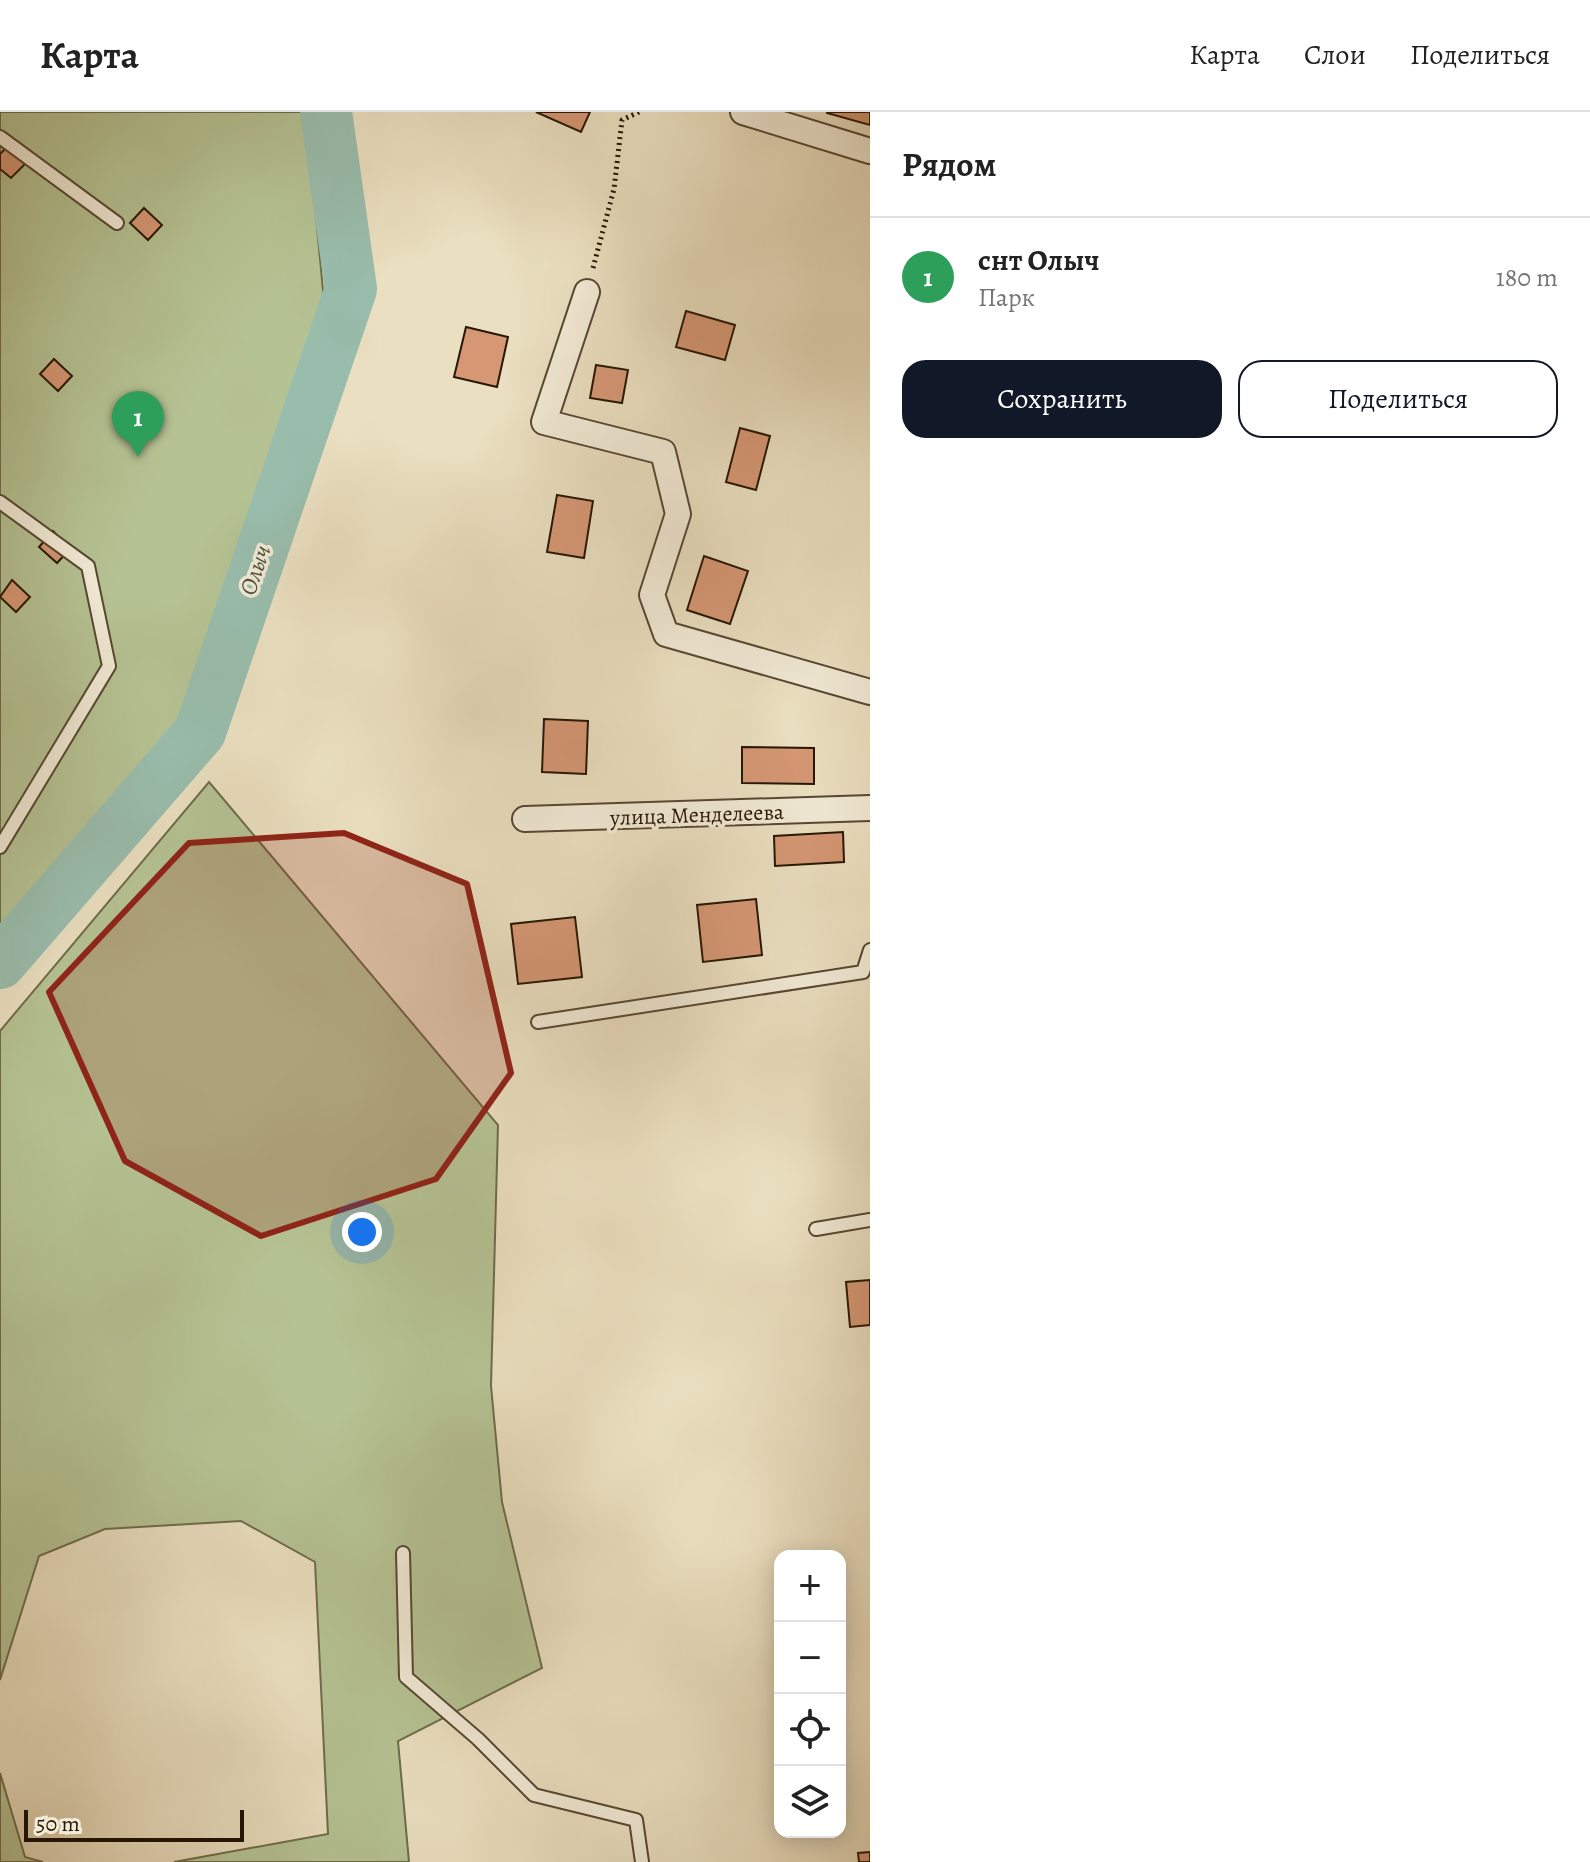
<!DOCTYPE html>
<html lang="ru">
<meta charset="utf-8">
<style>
:root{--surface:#fff;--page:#f2f2f2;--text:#222;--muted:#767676;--line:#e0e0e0;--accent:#111827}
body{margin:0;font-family:Alegreya,serif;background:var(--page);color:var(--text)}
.controls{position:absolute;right:24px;bottom:24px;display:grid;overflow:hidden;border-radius:16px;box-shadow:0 4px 20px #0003}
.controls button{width:72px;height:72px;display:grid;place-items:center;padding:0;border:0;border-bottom:2px solid var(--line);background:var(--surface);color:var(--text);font:40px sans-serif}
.scale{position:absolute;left:24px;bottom:20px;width:220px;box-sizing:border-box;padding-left:8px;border:4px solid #261603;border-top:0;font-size:22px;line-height:28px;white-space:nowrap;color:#261603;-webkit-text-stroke:6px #f1ead6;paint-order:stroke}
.you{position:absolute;left:362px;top:1120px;width:28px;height:28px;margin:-20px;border:6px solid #fff;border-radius:50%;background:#1a73e8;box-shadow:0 0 0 12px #1a73e833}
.badge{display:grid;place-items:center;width:52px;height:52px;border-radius:50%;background:var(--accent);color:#fff;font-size:26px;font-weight:700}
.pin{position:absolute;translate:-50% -66px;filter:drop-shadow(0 2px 4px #0008)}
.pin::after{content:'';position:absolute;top:42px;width:28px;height:24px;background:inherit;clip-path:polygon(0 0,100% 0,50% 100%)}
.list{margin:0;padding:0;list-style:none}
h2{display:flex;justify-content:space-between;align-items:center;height:104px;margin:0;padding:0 32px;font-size:34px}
h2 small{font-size:26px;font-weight:400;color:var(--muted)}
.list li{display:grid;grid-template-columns:52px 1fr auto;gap:24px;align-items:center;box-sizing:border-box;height:120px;padding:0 32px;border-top:2px solid var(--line)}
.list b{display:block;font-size:30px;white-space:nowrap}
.list p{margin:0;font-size:26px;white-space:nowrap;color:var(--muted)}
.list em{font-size:26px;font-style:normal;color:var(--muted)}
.actions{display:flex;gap:16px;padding:24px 32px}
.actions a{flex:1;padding:18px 0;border:2px solid var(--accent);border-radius:24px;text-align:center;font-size:28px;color:var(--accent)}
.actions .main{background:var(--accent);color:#fff}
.icon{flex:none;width:44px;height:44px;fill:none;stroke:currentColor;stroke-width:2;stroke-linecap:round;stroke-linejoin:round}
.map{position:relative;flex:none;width:870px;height:1750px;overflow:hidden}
header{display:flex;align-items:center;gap:48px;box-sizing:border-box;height:112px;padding:0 40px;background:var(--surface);border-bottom:2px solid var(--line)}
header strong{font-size:38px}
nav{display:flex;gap:44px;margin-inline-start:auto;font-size:28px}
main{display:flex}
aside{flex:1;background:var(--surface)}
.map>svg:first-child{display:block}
.green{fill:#b5c293;stroke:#6e6c4b;stroke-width:2}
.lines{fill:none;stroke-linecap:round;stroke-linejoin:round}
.river{stroke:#99bdad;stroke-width:52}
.building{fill:#d59774;stroke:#261603;stroke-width:2}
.service-casing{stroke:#574832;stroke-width:16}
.minor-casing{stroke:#574832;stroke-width:28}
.path{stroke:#261603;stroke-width:5;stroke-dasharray:2 4;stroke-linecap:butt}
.service{stroke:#f1ead6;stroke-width:12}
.minor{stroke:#f1ead6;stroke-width:24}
.marked{fill:#8f2418;fill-opacity:0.2;stroke:#8f2418;stroke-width:6;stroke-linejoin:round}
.labels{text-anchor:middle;stroke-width:7;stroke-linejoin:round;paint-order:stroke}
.street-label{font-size:22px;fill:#261603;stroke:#f1ead6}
.water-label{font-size:24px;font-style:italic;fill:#4e503e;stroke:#f1ead6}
</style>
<header>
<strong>Карта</strong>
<nav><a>Карта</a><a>Слои</a><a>Поделиться</a></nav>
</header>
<main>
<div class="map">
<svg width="870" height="1750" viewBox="0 0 870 1750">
<rect width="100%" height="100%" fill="#eadfc0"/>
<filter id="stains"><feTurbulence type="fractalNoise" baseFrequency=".0025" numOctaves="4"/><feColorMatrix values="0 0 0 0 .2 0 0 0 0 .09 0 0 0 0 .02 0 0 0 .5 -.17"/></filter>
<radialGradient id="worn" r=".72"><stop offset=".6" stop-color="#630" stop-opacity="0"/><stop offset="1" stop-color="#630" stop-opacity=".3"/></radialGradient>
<path class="green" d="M0 0H306L327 220 226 470 175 630 0 815Z
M209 670 498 1013 491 1274 502 1390 542 1556 398 1629 409 1750H174L328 1722 315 1450 241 1409 105 1417 39 1444 0 1568V919Z
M0 1661 25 1745 43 1750H0Z"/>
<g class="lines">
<path class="river" d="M0 851 200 620 351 177 326 0"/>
</g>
<path class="building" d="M536 0H590L581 20Z
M870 0V13L827 1V0Z
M7 35 25 52 11 66 0 57V42Z
M144 96 162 113 148 128 130 111Z
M686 199 735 213 725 248 676 235Z
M466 215 508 225 497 275 454 265Z
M54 247 72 264 58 279 40 262Z
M596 253 628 258 622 291 590 286Z
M138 300 156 317 142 332 123 315Z
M740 316 770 324 756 378 726 370Z
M557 383 593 389 584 446 547 440Z
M53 419 70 437 57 451 39 435Z
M704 444 748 459 730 512 687 498Z
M12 468 30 485 16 500 0 485Z
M544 607 588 609 586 662 542 660Z
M742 635 814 636V672L742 671Z
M843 720 844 750 775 754 774 724Z
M756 787 762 843 703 850 697 793Z
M575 805 582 865 518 872 511 812Z
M870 1168V1213L850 1215 846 1170Z
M870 1740V1750H859L858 1741Z"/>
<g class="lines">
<defs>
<path id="service" d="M0 25 117 111
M0 390 88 454 109 554 0 735
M538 910 863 860 870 838
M816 1117 870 1108
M403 1441 406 1565 478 1627 534 1683 636 1708 642 1750"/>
<path id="minor" d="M743 0 870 39
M587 180 544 310 663 340 678 402 652 483 666 522 870 580
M525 707 870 696"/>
</defs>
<use href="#service" class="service-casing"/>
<use href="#minor" class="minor-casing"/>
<path class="path" d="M593 156 614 77 622 8 639 0"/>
<use href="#service" class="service"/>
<use href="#minor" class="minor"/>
</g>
<path class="marked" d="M344 721 467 772 511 961 436 1067 261 1124 125 1049 49 880 189 731Z"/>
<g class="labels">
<g class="street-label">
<text transform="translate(697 702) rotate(-2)" y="8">улица Менделеева</text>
</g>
<g class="water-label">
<text transform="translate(255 458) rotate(-71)" y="8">Олыч</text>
</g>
</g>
<rect width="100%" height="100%" filter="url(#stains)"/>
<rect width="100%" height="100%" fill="url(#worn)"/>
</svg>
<div class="controls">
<button>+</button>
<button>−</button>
<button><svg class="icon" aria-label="locate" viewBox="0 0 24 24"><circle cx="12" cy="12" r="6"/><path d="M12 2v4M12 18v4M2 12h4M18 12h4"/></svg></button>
<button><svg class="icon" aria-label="layers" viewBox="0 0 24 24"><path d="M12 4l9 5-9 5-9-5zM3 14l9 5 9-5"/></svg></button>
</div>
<div class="scale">50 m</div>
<div class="you"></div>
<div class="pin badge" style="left:138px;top:345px;background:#2e9e5b">1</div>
</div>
<aside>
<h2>Рядом<small></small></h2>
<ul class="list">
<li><span class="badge" style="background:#2e9e5b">1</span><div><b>снт Олыч</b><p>Парк</p></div><em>180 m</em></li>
</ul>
<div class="actions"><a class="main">Сохранить</a><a>Поделиться</a></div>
</aside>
</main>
